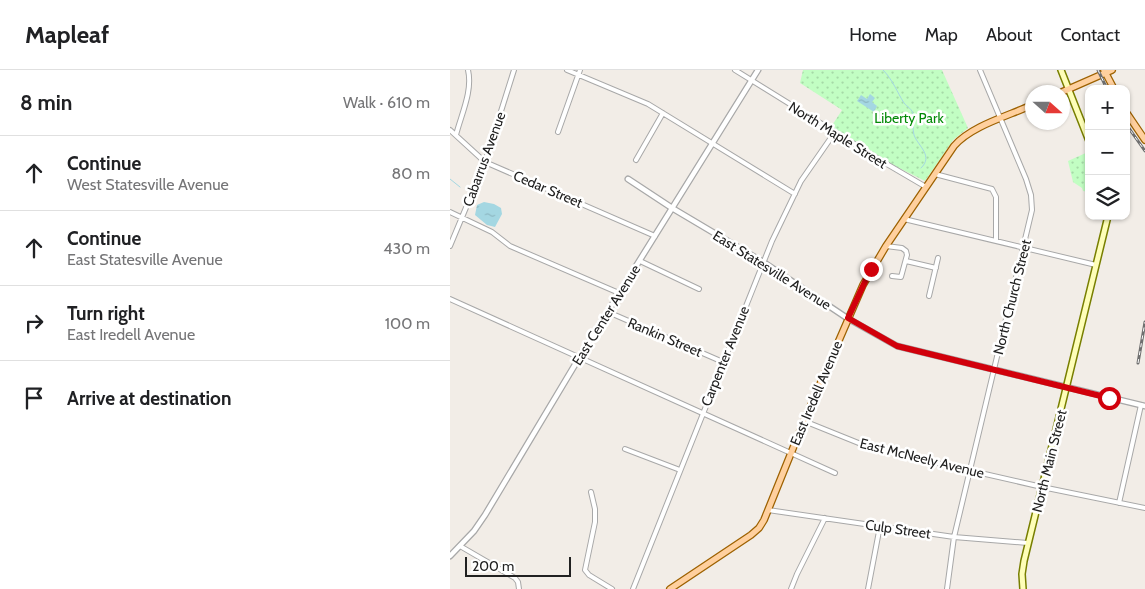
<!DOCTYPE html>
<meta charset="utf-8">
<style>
:root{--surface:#fff;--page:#f6f6f6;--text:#202124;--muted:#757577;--line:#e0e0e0}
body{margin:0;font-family:Cabin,sans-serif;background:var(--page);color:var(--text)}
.controls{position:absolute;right:15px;top:15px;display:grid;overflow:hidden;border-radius:10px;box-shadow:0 1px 4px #0004}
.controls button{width:45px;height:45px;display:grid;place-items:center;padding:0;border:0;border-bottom:1px solid var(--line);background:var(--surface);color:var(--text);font:25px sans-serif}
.compass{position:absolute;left:575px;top:15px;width:45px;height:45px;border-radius:50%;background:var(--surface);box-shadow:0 1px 4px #0004;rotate:111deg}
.scale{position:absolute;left:15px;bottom:12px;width:106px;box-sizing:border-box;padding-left:5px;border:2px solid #212121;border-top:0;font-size:14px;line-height:18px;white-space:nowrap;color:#212121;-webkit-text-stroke:4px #fff;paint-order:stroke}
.stop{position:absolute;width:15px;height:15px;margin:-11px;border:4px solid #d1000b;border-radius:50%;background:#fff}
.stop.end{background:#d1000b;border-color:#fff;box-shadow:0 1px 5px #0008}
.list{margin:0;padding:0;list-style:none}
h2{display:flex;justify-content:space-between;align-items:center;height:65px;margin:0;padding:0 20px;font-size:21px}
h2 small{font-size:16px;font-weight:400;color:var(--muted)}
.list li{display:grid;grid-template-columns:32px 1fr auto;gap:15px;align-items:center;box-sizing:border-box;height:75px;padding:0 20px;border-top:1px solid var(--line)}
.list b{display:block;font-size:19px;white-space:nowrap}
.list p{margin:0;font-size:16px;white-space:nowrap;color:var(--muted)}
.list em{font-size:16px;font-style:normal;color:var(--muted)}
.icon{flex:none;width:28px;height:28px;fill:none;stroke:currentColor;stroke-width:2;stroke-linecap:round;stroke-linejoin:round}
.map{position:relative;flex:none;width:695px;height:519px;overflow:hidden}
header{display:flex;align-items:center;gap:30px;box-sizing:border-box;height:70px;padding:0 25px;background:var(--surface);border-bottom:1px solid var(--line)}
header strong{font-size:24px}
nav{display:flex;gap:28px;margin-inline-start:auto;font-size:18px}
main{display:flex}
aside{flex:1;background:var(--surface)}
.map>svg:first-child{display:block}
.park{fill:url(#park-dots)}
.water{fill:url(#water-ripples)}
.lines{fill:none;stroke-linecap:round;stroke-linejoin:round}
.stream{stroke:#a4d7e2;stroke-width:1}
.minor-casing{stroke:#a8a8a8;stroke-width:6}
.tertiary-casing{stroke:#a8a8a8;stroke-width:7}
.secondary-casing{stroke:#787f00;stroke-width:8}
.primary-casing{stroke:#9d6100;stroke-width:8}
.minor{stroke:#fff;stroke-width:4}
.tertiary{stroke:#fff;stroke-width:4.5}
.secondary{stroke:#fefeb8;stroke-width:5}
.primary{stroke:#ffd09e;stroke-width:5.5}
.rail-casing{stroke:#6f6f6f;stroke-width:3}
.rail{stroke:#fff;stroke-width:1;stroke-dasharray:4;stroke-linecap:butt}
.route{stroke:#d1000b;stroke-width:6}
.labels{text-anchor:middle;stroke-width:5;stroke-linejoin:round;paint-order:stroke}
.park-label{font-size:14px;fill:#038a07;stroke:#fff}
.street-label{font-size:14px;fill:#212121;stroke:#fff}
</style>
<header>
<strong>Mapleaf</strong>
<nav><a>Home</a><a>Map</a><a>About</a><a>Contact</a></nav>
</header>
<main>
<aside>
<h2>8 min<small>Walk · 610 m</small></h2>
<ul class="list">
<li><svg class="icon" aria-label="ahead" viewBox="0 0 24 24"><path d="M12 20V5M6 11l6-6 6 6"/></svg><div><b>Continue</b><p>West Statesville Avenue</p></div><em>80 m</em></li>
<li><svg class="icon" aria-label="ahead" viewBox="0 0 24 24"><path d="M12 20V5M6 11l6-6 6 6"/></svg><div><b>Continue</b><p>East Statesville Avenue</p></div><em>430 m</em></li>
<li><svg class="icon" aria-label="right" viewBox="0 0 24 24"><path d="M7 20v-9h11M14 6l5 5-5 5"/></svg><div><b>Turn right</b><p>East Iredell Avenue</p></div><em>100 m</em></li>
<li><svg class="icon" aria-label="arrive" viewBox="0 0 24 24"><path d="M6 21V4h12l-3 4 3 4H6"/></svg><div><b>Arrive at destination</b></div></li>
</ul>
</aside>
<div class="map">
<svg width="695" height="519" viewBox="0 0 695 519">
<defs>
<pattern id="park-dots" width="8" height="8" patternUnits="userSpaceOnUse" patternTransform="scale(1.25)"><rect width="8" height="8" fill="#c2fec3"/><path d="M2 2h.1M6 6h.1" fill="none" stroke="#a6d9a7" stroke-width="1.8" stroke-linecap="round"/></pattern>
<pattern id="water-ripples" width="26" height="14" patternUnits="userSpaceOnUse" patternTransform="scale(1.25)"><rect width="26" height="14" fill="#a4d7e2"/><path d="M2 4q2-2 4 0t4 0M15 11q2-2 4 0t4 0" fill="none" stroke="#8db8c2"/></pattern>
</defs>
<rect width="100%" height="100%" fill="#f2ede7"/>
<path class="park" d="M353 0H492L518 58 503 70 475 111 439 93 381 57 392 40 350 13Z
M638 82 639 83V122L633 121 632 118 623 112 618 91Z"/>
<path class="water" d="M420 24 425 28 422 32 427 36 424 42 407 31 411 25 417 29Z
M34 132 44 134 51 138 52 144 45 157 37 155 25 145 27 135Z"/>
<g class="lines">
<path class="stream" d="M433 0C443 10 447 22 454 33 457 37 463 39 463 45 464 52 462 58 464 65 468 76 484 86 471 98
M0 109 10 117"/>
<defs>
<path id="minor" d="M117 0 198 34 345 124
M285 0 435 93 476 117
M0 60 35 92 205 166
M108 62 130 0
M6 65C11 45 23 21 18 0
M186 90 213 43
M485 104 542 119 546 127V171
M0 142 42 162 60 176 169 223
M454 149 646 195
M0 176 35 92 64 0
M436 176 452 178 456 181 457 185 451 207 442 206
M190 191 249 219
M456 191 486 198
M479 226 488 188
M0 229 385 403
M158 242 273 292
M354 351 421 378 592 417 695 438
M175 379 230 400
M141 422 145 439V452L135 500 139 505 162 519
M669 433 691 335
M318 440 504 467 578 473
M10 476 65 508 68 512 69 519
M183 519 322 171 351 111 385 62
M341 519 347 504 375 448
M418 519 430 456
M497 519 504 467 582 140 581 125 576 109 530 0"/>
<path id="tertiary" d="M178 109 222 138 313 192 397 248 447 276 695 336
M0 486 24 461 35 445 132 283 308 0"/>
<path id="secondary" d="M611 0 639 71
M573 519 572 504 574 491 658 146"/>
<path id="primary" d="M654 0 664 19
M612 22 662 0
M676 42 695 70
M220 519 301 465 309 458 314 450 354 351 413 215 436 176 504 76C521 56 558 46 582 35"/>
</defs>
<use href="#minor" class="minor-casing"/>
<use href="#tertiary" class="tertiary-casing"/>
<use href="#secondary" class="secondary-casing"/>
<use href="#primary" class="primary-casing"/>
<use href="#minor" class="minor"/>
<use href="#tertiary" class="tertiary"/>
<use href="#secondary" class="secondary"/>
<use href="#primary" class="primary"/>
<defs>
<path id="rail" d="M648 0 657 19
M676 54 695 81
M688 293 695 252"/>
</defs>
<use href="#rail" class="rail-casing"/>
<use href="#rail" class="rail"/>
</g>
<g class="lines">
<path class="route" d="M421 199 398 248 447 276 659 328"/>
</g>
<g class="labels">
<g class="park-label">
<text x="459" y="53">Liberty Park</text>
</g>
<g class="street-label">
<text transform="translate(388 65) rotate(32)" y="5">North Maple Street</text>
<text transform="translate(34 89) rotate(-70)" y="5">Cabarrus Avenue</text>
<text transform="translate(98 119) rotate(23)" y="5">Cedar Street</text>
<text transform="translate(322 200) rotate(32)" y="5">East Statesville Avenue</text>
<text transform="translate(562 227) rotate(-76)" y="5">North Church Street</text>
<text transform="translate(156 245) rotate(-58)" y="5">East Center Avenue</text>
<text transform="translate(215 267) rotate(23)" y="5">Rankin Street</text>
<text transform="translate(275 286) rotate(-68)" y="5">Carpenter Avenue</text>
<text transform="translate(366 323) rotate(-67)" y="5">East Iredell Avenue</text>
<text transform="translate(472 388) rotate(14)" y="5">East McNeely Avenue</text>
<text transform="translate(599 391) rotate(-76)" y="5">North Main Street</text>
<text transform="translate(448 459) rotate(8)" y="5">Culp Street</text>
</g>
</g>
</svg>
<div class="controls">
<button>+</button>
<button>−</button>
<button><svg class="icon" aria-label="layers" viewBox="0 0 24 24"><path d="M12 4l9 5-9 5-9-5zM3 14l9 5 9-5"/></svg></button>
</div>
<svg class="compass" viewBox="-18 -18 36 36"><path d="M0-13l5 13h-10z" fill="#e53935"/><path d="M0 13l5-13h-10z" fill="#757577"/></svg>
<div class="scale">200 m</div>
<div class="stop" style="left:659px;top:328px"></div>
<div class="stop end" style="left:421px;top:199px"></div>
</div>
</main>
